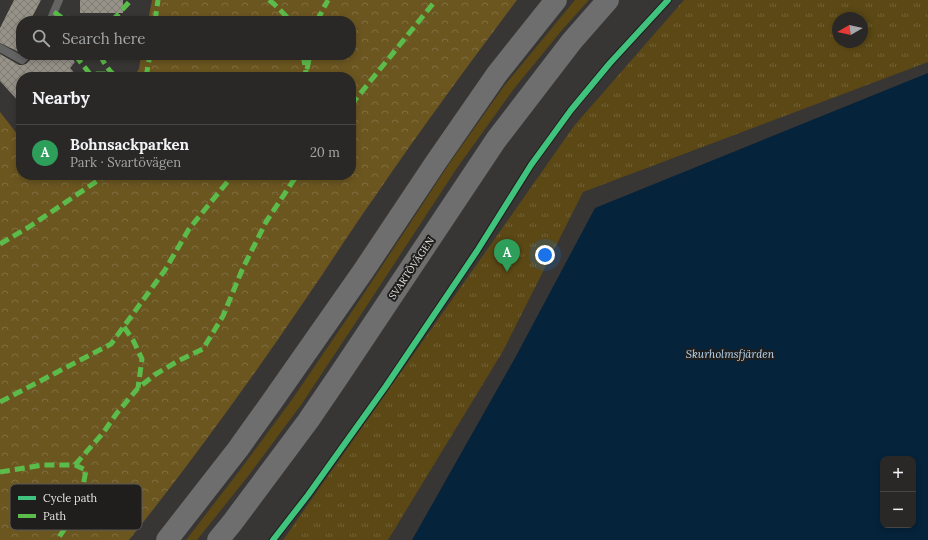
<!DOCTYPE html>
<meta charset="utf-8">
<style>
:root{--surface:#2a2827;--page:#363433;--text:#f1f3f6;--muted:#a5a6a7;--line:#464444;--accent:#d6ab8b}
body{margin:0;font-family:Lora,serif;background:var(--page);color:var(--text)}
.controls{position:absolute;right:12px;bottom:12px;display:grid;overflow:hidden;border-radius:8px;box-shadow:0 2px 6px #0003}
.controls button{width:36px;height:36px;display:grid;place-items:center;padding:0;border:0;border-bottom:1px solid var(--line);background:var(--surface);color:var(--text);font:20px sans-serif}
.compass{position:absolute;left:832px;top:12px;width:36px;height:36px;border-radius:50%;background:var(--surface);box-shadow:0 2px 6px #0003;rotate:261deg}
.you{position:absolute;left:545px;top:255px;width:14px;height:14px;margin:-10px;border:3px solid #fff;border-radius:50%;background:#1a73e8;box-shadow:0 0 0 6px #1a73e833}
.badge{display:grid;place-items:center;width:26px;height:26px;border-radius:50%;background:var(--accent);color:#fff;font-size:13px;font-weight:700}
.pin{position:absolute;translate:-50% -33px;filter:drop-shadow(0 1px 2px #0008)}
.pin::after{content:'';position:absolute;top:21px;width:14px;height:12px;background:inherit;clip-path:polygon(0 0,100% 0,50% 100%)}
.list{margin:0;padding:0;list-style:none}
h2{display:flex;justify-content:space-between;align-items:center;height:52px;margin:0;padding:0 16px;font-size:17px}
h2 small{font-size:13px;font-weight:400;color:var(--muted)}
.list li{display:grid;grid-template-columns:26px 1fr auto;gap:12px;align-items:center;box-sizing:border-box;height:56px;padding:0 16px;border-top:1px solid var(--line)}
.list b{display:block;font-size:15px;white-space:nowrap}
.list p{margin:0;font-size:13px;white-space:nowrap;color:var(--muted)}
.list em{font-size:13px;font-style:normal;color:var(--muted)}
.icon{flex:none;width:22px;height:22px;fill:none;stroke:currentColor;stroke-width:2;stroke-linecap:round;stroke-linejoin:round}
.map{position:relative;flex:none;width:928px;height:540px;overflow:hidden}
.search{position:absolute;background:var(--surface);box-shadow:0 2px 6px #0003;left:16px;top:16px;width:340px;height:44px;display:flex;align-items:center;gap:10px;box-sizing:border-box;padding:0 14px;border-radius:16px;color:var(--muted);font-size:15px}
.panel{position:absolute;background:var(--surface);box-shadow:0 2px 6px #0003;left:16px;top:72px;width:340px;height:108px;border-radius:16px}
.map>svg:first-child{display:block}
.grass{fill:#5b4815}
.forest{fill:url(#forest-crowns)}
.park{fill:url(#park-tufts);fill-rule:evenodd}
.water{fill:#05233b;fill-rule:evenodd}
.building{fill:url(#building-cross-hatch)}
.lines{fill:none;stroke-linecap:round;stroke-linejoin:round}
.service{stroke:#646464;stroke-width:8}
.secondary{stroke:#6e6e6f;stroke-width:22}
.quiet{stroke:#5cbc4b;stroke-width:5;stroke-dasharray:10 5;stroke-linecap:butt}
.cycleway-casing{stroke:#1f1e1d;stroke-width:8}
.cycleway{stroke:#40c37c;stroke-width:6}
.labels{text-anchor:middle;stroke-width:4;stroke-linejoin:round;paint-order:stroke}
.street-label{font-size:10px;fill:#e5e4e1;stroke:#1f1e1d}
.water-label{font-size:11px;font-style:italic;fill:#b6d7f5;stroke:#1f1e1d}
.key{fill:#1f1e1d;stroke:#5a5958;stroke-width:1}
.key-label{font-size:11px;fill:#e5e4e1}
</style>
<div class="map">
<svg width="928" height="540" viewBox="0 0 928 540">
<defs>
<pattern id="forest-crowns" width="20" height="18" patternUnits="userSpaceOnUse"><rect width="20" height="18" fill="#6b5620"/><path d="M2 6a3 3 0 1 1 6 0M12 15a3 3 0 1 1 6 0" fill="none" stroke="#806e40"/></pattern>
<pattern id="park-tufts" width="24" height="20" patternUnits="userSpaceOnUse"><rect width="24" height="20" fill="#5b4815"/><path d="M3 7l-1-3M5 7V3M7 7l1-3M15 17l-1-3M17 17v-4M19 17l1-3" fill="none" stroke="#726237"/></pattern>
<pattern id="building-cross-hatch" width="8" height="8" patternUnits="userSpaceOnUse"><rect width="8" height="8" fill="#979288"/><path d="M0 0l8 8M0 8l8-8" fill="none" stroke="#7e7b74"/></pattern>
</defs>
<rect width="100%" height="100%" fill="#383634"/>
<path class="grass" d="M575 0H589L562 30 513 90 457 168 366 307 301 405 249 475 197 540H186L240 470 291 401 357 304 449 164 504 86Z"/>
<path class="forest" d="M152 0H517C469 64 421 129 376 195 351 230 328 267 303 303 248 384 190 464 129 540H0V112L18 135H21V175H351V77H133L139 69 141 55H351V21H148Z"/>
<path class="park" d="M684 0H928V62L583 192 503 351 388 540H283L574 126ZM838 18H862V42H838Z"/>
<path class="water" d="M928 73V540H412L515 358 595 208ZM883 459H913V525H883Z"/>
<path class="building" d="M14 0H41L30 21H21V53L0 43V28Z
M80 0H123V13H80Z
M0 54 19 65H22L26 64 31 59 32 55H69L75 62 70 68 78 77H21V104L0 81Z"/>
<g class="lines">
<path class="service" d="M50 21 59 0
M0 48 22 60 27 55"/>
<path class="secondary" d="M167 540 238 449 273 400 364 270 436 162 497 74 556 0
M218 540 232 523 308 421 340 374 496 140 572 41 608 0"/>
<path class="quiet" d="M269 0 274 4 291 21
M54 12 61 17 83 21
M112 21 131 0
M155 21 158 0
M318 21 319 17 328 0
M75 55 90 74H112
M100 55C104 63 109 72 117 77
M303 55 306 71 303 77
M307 69 310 55
M146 77 150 55
M351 105 436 0
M0 244 29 227 106 175
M124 327 133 340 142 359 138 388
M0 402 111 344 165 270 189 229 233 175
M75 465 103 433 117 413 138 388 156 374 178 361 203 349 223 316 242 270 266 222 297 175
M0 472 43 465H75L86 470 82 492 68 524 57 540"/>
<defs>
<path id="cycleway" d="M273 540 308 495 386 386 477 251 531 165 571 110 610 63 668 0"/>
</defs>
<use href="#cycleway" class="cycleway-casing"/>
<use href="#cycleway" class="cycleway"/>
</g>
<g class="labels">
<g class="street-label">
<text transform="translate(411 268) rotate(-56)" y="4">SVARTÖVÄGEN</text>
</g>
<g class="water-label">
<text x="730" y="358">Skurholmsfjärden</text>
</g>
</g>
<rect x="10" y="484" width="132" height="46" rx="6" class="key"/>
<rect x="18" y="496" width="18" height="4" fill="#40c37c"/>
<rect x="18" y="514" width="18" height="4" fill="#5cbc4b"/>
<g class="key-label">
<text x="43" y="502">Cycle path</text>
<text x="43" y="520">Path</text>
</g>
</svg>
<div class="controls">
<button>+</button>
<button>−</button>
</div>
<svg class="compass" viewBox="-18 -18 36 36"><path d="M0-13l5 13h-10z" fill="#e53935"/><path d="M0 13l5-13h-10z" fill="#a5a6a7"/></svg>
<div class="you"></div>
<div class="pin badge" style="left:507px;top:272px;background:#2e9e5b">A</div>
<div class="search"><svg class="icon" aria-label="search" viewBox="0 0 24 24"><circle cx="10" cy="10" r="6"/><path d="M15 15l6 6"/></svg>Search here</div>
<section class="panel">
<h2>Nearby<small></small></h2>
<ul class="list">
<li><span class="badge" style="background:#2e9e5b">A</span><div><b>Bohnsackparken</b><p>Park · Svartövägen</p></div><em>20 m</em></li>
</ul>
</section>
</div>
